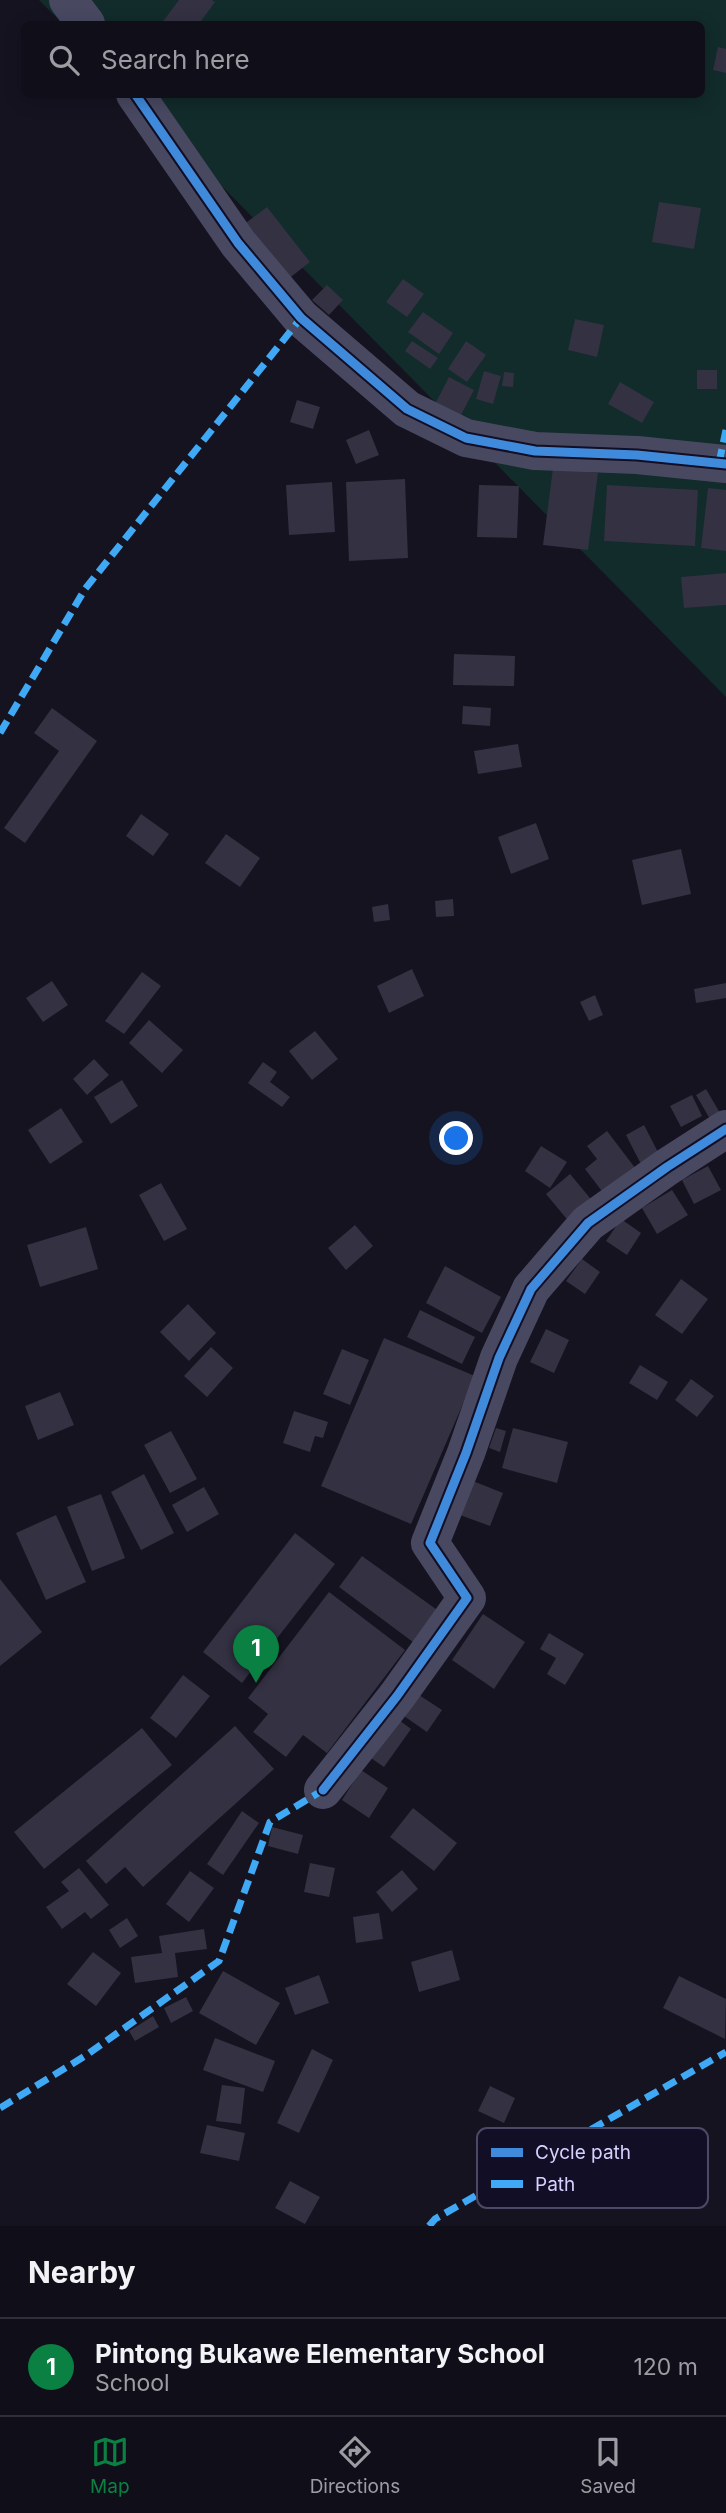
<!DOCTYPE html>
<style>
:root{--surface:#100e18;--page:#191721;--text:#f1f3f6;--muted:#9c9ca2;--line:#302e37;--accent:#0b8043}
body{margin:0;font-family:Inter,sans-serif;background:var(--page);color:var(--text)}
.you{position:absolute;left:457px;top:1139px;width:24px;height:24px;margin:-18px;border:5px solid #fff;border-radius:50%;background:#1a73e8;box-shadow:0 0 0 10px #1a73e833}
.badge{display:grid;place-items:center;width:46px;height:46px;border-radius:50%;background:var(--accent);color:#fff;font-size:23px;font-weight:700}
.pin{position:absolute;translate:-50% -58px;filter:drop-shadow(0 2px 4px #0008)}
.pin::after{content:'';position:absolute;top:37px;width:24px;height:21px;background:inherit;clip-path:polygon(0 0,100% 0,50% 100%)}
.list{margin:0;padding:0;list-style:none}
h2{display:flex;justify-content:space-between;align-items:center;height:91px;margin:0;padding:0 28px;font-size:30px}
h2 small{font-size:23px;font-weight:400;color:var(--muted)}
.list li{display:grid;grid-template-columns:46px 1fr auto;gap:21px;align-items:center;box-sizing:border-box;height:98px;padding:0 28px;border-top:2px solid var(--line)}
.list b{display:block;font-size:26px;white-space:nowrap}
.list p{margin:0;font-size:23px;white-space:nowrap;color:var(--muted)}
.list em{font-size:23px;font-style:normal;color:var(--muted)}
.icon{flex:none;width:38px;height:38px;fill:none;stroke:currentColor;stroke-width:2;stroke-linecap:round;stroke-linejoin:round}
.map{position:relative;flex:none;width:726px;height:2226px;overflow:hidden}
.search{position:absolute;background:var(--surface);box-shadow:0 4px 18px #0003;left:21px;right:21px;top:21px;height:77px;display:flex;align-items:center;gap:18px;box-sizing:border-box;padding:0 24px;border-radius:10px;color:var(--muted);font-size:26px}
.sheet{height:189px;background:var(--surface)}
nav{display:flex;justify-content:space-around;align-items:center;box-sizing:border-box;height:98px;border-top:2px solid var(--line);background:var(--surface);font-size:19px;color:var(--muted)}
nav a{display:grid;justify-items:center;gap:4px}
nav .on{color:var(--accent)}
.map>svg:first-child{display:block}
.green{fill:#122b2b}
.building{fill:#333142}
.lines{fill:none;stroke-linecap:round;stroke-linejoin:round}
.minor{stroke:#484861;stroke-width:38}
.quiet{stroke:#3fa9f5;stroke-width:7;stroke-dasharray:14 7;stroke-linecap:butt}
.cycleway-casing{stroke:#110e25;stroke-width:13}
.cycleway{stroke:#408adc;stroke-width:9}
.key{fill:#110e25;stroke:#4c4966;stroke-width:2}
.key-label{font-size:19px;fill:#d6d2ff}
</style>
<div class="map">
<svg width="726" height="2226" viewBox="0 0 726 2226">
<rect width="100%" height="100%" fill="#151320"/>
<path class="green" d="M39 0H726V697L132 95 702 94V24H63Z"/>
<path class="building" d="M179 0H212L215 2 199 24H161Z
M718 47 726 49V73L713 70Z
M659 202 701 208 694 249 652 242Z
M267 207 310 262 283 283 239 228Z
M403 279 424 294 407 317 386 302Z
M327 285 343 300 329 315 312 300Z
M423 312 453 333 439 354 408 332Z
M575 319 604 325 597 357 568 350Z
M412 341 438 358 430 369 405 351Z
M466 341 486 355 467 382 448 369Z
M697 370H717V389H697Z
M484 371 501 376 493 404 476 399Z
M504 372 514 373 513 387 502 386Z
M449 377 474 390 459 419 434 406Z
M620 382 654 402 642 423 608 404Z
M297 400 320 407 313 429 290 422Z
M369 430 379 455 356 464 346 440Z
M553 468 598 473 588 550 543 545Z
M405 479 408 558 349 561 346 482Z
M332 482 335 532 289 535 286 485Z
M479 485 519 486 517 538 477 537Z
M607 485 698 490 695 546 604 541Z
M708 488 726 490V551L701 548Z
M726 573V605L684 608 681 577Z
M454 654 515 656 514 686 453 685Z
M463 706 491 708 490 726 462 724Z
M52 708 97 741 25 843 4 828 59 751 34 733Z
M518 744 522 767 478 774 474 751Z
M141 814 169 834 153 856 126 836Z
M536 823 549 859 511 874 498 837Z
M226 834 260 858 240 887 205 863Z
M681 849 691 894 642 905 632 860Z
M453 899 454 916 436 917 435 901Z
M388 904 390 920 374 922 372 907Z
M412 969 424 996 389 1013 377 986Z
M142 972 161 986 124 1034 105 1021Z
M52 981 68 1005 43 1022 26 998Z
M726 983V998L696 1003 694 989Z
M595 995 603 1015 589 1021 580 1002Z
M149 1020 183 1050 162 1073 129 1043Z
M315 1031 338 1059 312 1080 289 1051Z
M94 1059 109 1075 87 1095 73 1079Z
M263 1062 277 1072 270 1082 290 1097 282 1107 248 1083Z
M122 1080 138 1106 111 1124 94 1097Z
M706 1089 720 1113 710 1119 696 1095Z
M692 1095 702 1116 681 1127 670 1106Z
M61 1108 83 1142 50 1164 28 1130Z
M644 1125 661 1158 643 1168 626 1135Z
M607 1131 642 1177 611 1203 585 1169 597 1159 587 1146Z
M541 1146 567 1162 550 1188 525 1171Z
M708 1166 721 1190 694 1204 682 1180Z
M570 1174 600 1210 576 1230 546 1194Z
M161 1183 187 1229 164 1241 139 1195Z
M672 1190 688 1215 657 1234 642 1208Z
M621 1219 641 1233 627 1255 606 1241Z
M355 1225 373 1246 346 1270 328 1248Z
M86 1227 98 1269 40 1287 27 1245Z
M582 1259 600 1272 585 1294 566 1281Z
M445 1266 501 1297 482 1333 426 1303Z
M681 1279 708 1299 682 1334 655 1315Z
M188 1304 216 1333 189 1361 160 1332Z
M420 1310 475 1337 462 1364 407 1337Z
M546 1329 569 1340 554 1373 530 1362Z
M384 1338 475 1376 411 1524 321 1486Z
M211 1347 233 1368 207 1397 184 1376Z
M342 1349 369 1360 350 1405 323 1394Z
M640 1365 668 1382 657 1400 629 1383Z
M691 1379 714 1396 697 1417 675 1400Z
M60 1392 74 1425 38 1440 25 1406Z
M294 1411 328 1422 323 1438 315 1436 310 1452 283 1443Z
M496 1428 506 1431 500 1452 489 1448Z
M513 1428 568 1442 557 1483 502 1468Z
M171 1431 197 1479 170 1493 144 1445Z
M144 1474 174 1533 141 1550 111 1492Z
M473 1481 503 1493 490 1526 460 1515Z
M204 1487 219 1514 187 1532 172 1505Z
M101 1494 125 1558 92 1571 67 1507Z
M56 1515 86 1582 46 1600 16 1533Z
M295 1533 335 1564 242 1683 203 1652Z
M362 1556 440 1612 417 1645 339 1587Z
M0 1579 42 1632 0 1666Z
M329 1592 405 1650 327 1753 303 1735 286 1757 253 1732 268 1714 248 1698Z
M483 1614 525 1642 494 1689 452 1660Z
M549 1633 584 1654 565 1685 547 1674 556 1658 540 1649Z
M183 1675 210 1696 176 1738 150 1718Z
M416 1693 442 1710 427 1732 401 1714Z
M395 1717 411 1729 384 1767 368 1756Z
M235 1726 274 1769 143 1887 125 1867 106 1884 86 1861Z
M142 1728 172 1765 44 1869 14 1832Z
M361 1770 388 1788 369 1818 342 1800Z
M413 1808 457 1843 434 1871 390 1837Z
M242 1811 259 1823 223 1875 207 1864Z
M272 1827 303 1835 298 1854 268 1846Z
M310 1863 335 1868 329 1897 304 1892Z
M79 1868 109 1905 91 1919 85 1912 62 1929 46 1907 69 1891 61 1882Z
M402 1870 418 1889 392 1912 376 1892Z
M190 1871 214 1888 189 1922 166 1904Z
M379 1913 383 1939 356 1943 353 1917Z
M127 1918 138 1936 120 1948 109 1930Z
M204 1929 207 1949 175 1953 178 1977 135 1983 131 1957 162 1953 159 1936Z
M452 1950 460 1980 419 1992 411 1962Z
M93 1952 121 1973 96 2006 67 1984Z
M223 1971 280 2003 256 2045 199 2013Z
M319 1975 329 2003 295 2015 285 1988Z
M679 1976 726 1999 725 2039 663 2008Z
M186 1997 193 2011 171 2023 164 2008Z
M153 2016 159 2027 135 2041 129 2031Z
M215 2038 275 2061 263 2092 203 2070Z
M312 2049 333 2060 299 2133 277 2123Z
M222 2085 245 2088 241 2124 216 2121Z
M490 2086 515 2098 504 2123 478 2111Z
M207 2125 245 2133 239 2161 200 2153Z
M290 2181 320 2197 305 2224 275 2208Z"/>
<g class="lines">
<path class="minor" d="M68 0 86 24
M135 94 238 243 301 318 407 409 466 438 535 451 637 455 726 464
M323 1790 397 1696 467 1598 430 1543 466 1453 499 1358 531 1289 588 1223 667 1167 726 1129"/>
<path class="quiet" d="M719 463 726 430
M0 733 85 589 301 318
M0 2108 85 2056 219 1961 270 1822 323 1790
M429 2226 435 2219 726 2052"/>
<defs>
<path id="cycleway" d="M135 94 238 243 301 318 407 409 466 438 535 451 637 455 726 464
M323 1790 397 1696 467 1598 430 1543 466 1453 499 1358 531 1289 588 1223 667 1167 726 1129"/>
</defs>
<use href="#cycleway" class="cycleway-casing"/>
<use href="#cycleway" class="cycleway"/>
</g>
<rect x="477" y="2128" width="231" height="80" rx="10" class="key"/>
<rect x="491" y="2148" width="32" height="9" fill="#408adc"/>
<rect x="491" y="2180" width="32" height="8" fill="#3fa9f5"/>
<g class="key-label">
<text x="535" y="2159">Cycle path</text>
<text x="535" y="2191">Path</text>
</g>
</svg>
<div class="you"></div>
<div class="pin badge" style="left:256px;top:1683px">1</div>
<div class="search"><svg class="icon" aria-label="search" viewBox="0 0 24 24"><circle cx="10" cy="10" r="6"/><path d="M15 15l6 6"/></svg>Search here</div>
</div>
<section class="sheet">
<h2>Nearby<small></small></h2>
<ul class="list">
<li><span class="badge">1</span><div><b>Pintong Bukawe Elementary School</b><p>School</p></div><em>120 m</em></li>
</ul>
</section>
<nav>
<a class="on"><svg class="icon" aria-label="map" viewBox="0 0 24 24"><path d="M3 6l6-2 6 2 6-2v14l-6 2-6-2-6 2zM9 4v14M15 6v14"/></svg>Map</a>
<a><svg class="icon" aria-label="directions" viewBox="0 0 24 24"><path d="M12 3l9 9-9 9-9-9zM9 14v-3h6M13 9l2 2-2 2"/></svg>Directions</a>
<a><svg class="icon" aria-label="saved" viewBox="0 0 24 24"><path d="M7 4h10v16l-5-4-5 4z"/></svg>Saved</a>
</nav>
